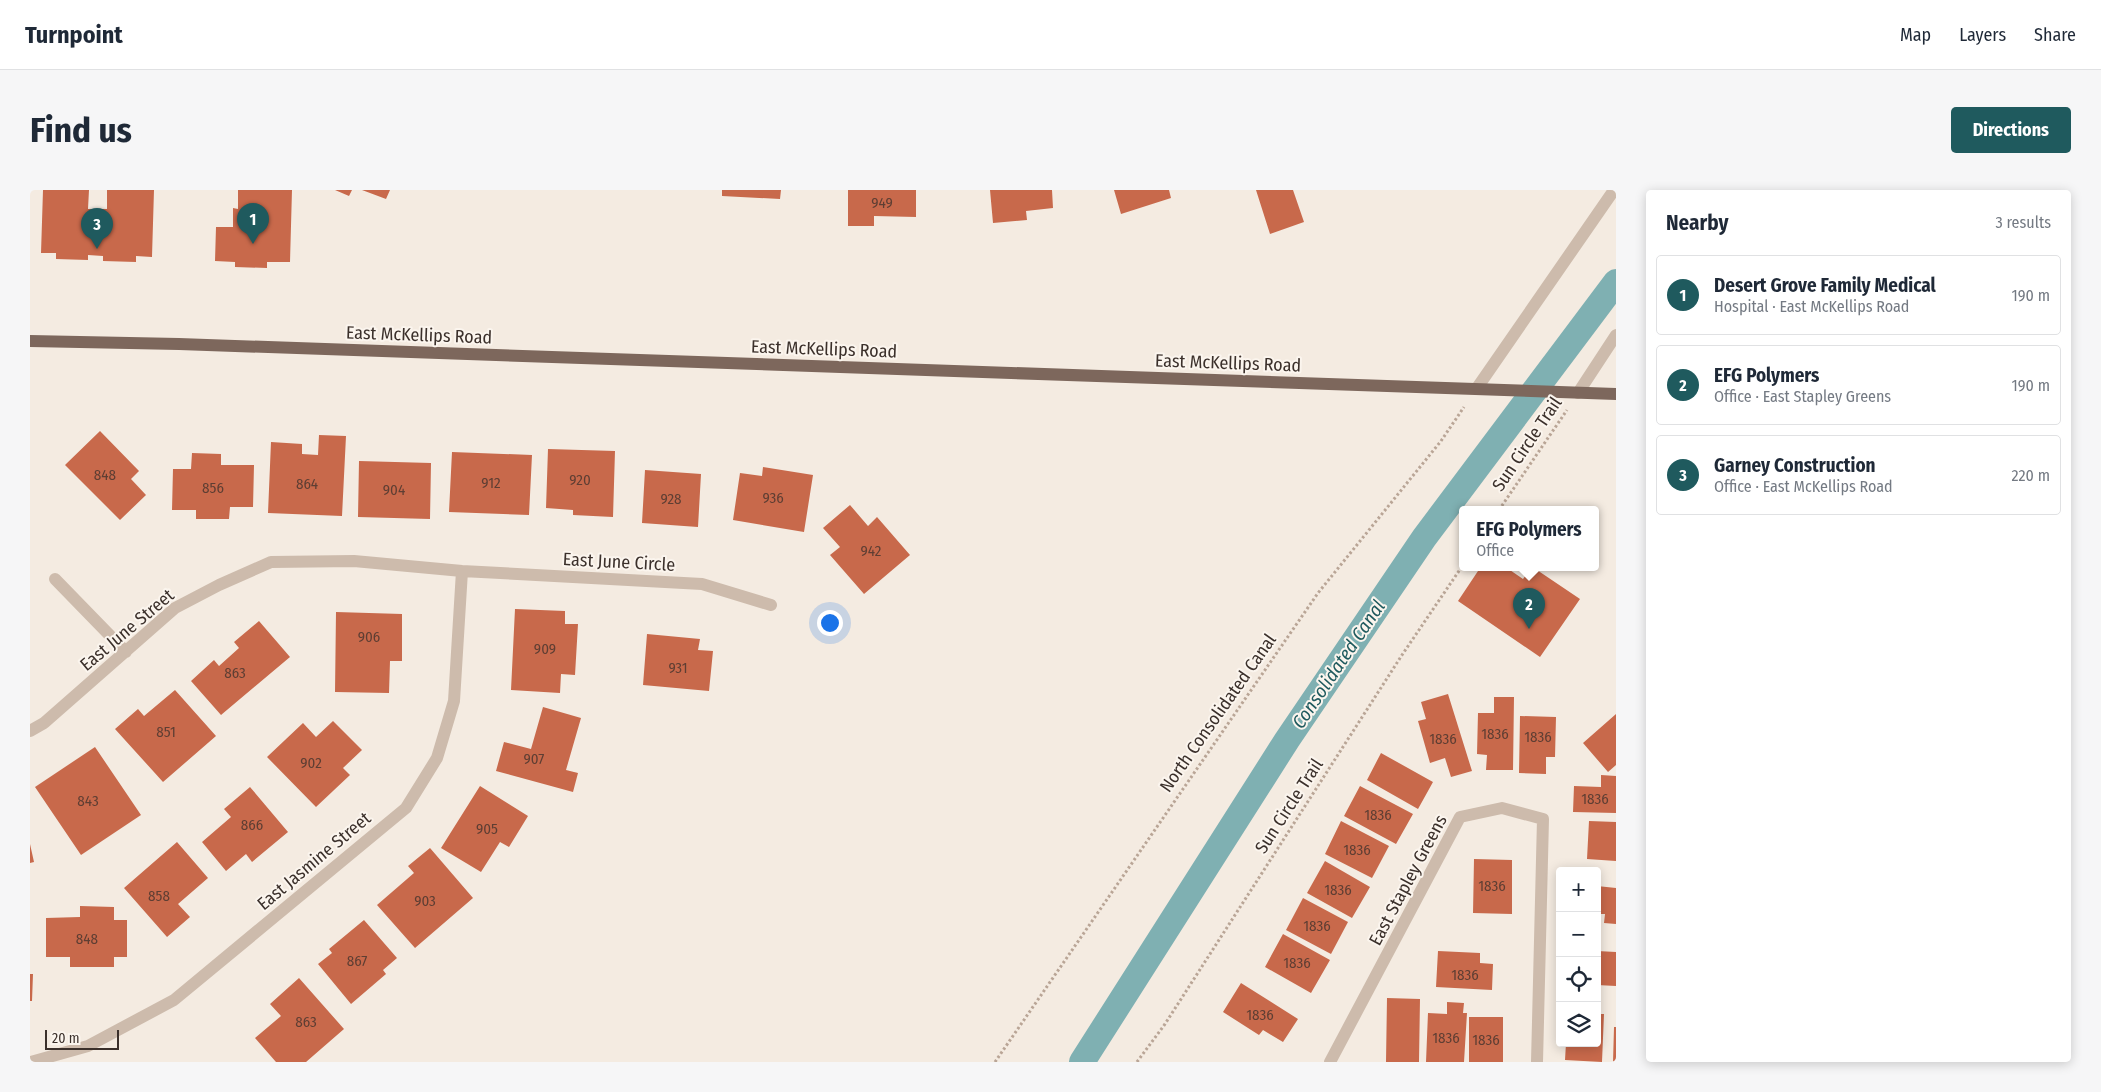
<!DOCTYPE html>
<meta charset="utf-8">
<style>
:root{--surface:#fff;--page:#f6f6f7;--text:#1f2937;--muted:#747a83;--line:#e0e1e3;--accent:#1f5a5e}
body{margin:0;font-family:"Fira Sans Condensed",sans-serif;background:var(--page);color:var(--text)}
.controls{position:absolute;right:15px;bottom:15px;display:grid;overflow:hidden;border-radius:5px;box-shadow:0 2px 12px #0003}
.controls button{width:45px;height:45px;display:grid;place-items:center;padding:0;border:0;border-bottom:1px solid var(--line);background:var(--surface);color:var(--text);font:25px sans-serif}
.scale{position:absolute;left:15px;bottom:12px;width:74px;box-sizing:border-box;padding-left:5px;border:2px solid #3b302b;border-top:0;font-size:14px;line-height:18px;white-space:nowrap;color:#3b302b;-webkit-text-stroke:4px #fbf5ee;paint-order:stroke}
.you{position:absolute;left:799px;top:432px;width:18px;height:18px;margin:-12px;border:4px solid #fff;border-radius:50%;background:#1a73e8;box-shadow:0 0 0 8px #1a73e833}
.badge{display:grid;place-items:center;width:32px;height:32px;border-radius:50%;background:var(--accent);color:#fff;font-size:16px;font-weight:700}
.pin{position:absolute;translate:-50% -41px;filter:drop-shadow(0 1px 2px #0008)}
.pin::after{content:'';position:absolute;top:26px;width:18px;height:15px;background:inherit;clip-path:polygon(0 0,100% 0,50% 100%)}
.popup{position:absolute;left:1429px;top:316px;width:140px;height:65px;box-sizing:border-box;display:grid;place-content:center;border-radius:5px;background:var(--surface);filter:drop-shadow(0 1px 4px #0005);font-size:16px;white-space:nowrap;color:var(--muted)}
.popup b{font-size:19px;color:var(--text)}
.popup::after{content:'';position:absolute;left:50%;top:100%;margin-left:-10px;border:10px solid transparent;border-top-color:var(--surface)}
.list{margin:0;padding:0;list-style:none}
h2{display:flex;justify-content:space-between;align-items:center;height:65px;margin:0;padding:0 20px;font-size:21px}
h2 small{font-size:16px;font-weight:400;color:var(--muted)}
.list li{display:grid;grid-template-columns:32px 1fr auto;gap:15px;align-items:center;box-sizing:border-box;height:80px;margin:0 10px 10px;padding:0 10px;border:1px solid var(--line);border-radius:5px}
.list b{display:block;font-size:19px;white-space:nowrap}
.list p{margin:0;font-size:16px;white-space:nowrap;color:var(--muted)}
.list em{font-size:16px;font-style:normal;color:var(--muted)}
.icon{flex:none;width:28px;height:28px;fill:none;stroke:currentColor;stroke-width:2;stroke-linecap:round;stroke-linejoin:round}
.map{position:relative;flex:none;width:1586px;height:872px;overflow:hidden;border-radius:5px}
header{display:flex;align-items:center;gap:30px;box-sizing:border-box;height:70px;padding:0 25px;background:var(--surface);border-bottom:1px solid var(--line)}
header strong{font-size:24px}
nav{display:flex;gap:28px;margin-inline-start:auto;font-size:18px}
.intro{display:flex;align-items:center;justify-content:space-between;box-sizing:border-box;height:120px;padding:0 30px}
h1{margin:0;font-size:35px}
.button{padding:12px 22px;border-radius:5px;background:var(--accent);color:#fff;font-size:18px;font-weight:700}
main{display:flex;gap:30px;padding:0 30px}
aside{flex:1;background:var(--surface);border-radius:5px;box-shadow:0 2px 12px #0003}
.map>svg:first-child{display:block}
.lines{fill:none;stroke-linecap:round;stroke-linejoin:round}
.canal{stroke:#7fb0b2;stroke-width:26}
.building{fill:#c8694b}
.path{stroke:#b9a596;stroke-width:3;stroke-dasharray:2.5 2.5;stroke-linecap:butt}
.minor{stroke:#cdbbac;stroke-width:12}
.major{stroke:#7d675c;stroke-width:12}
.labels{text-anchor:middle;stroke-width:4;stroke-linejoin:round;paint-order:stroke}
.number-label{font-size:15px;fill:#5e3e33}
.street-label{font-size:18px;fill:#3b302b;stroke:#fbf5ee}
.water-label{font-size:19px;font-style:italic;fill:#1f5a5e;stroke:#fbf5ee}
</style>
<header>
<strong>Turnpoint</strong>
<nav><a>Map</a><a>Layers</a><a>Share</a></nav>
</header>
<div class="intro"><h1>Find us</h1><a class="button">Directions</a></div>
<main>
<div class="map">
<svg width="1586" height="872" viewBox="0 0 1586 872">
<rect width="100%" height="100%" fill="#f4ebe1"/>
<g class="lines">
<path class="canal" d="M1052 872 1257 550 1394 348 1586 92"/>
</g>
<path class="building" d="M13 0H59L58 19H77V0H124L122 67 106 66V72L73 71V66L58 65V70L26 69V63H11Z
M208 0H262L260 72H237V78L205 77V72L185 71 186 37H203V18L208 19Z
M305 0H322L319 6Z
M332 0H360L356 9Z
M692 0H751L750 9 692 6Z
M818 0H886V27L844 26V36H818Z
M960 0H1022L1023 18 996 21 997 30 963 33Z
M1084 0H1139L1141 8 1091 24Z
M1226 0H1263L1274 32 1240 44Z
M70 241 109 281 101 289 116 305 90 330 35 275Z
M289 245 316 246 312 326 238 323 241 252 272 254V264L288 265Z
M518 259 585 261 583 327 543 325V320L516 318Z
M422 262 502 265 499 325 419 322Z
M162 263 191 264V275H224L223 317H200L199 329H166V320H142L143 279H161Z
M329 271 401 273 400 329 328 327Z
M733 277 783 285 774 342 703 330 710 283 732 286Z
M615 280 671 284 668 337 612 333Z
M820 315 838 336 847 327 880 365 834 404 800 365 810 357 793 338Z
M1450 378H1477L1493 389 1501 378H1504L1550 409 1510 467 1428 411Z
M485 419 535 421V434H548L545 485 531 484 530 503 481 500Z
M306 422 372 424V471H360L359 503 305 502Z
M229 431 260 467 191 525 161 491 184 470 189 476 209 458 204 452Z
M617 444 670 449 668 460 683 461 679 501 613 495Z
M145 500 186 546 133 592 85 539 108 519 114 526Z
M1418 504 1442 581 1421 587 1415 568 1400 573 1388 531 1396 529 1391 512Z
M1464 507H1484L1483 580H1456L1457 565 1447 564 1448 523H1464Z
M513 517 551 528 536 580 548 583 543 602 466 581 474 552 501 559Z
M1586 524V575L1578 582 1553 553Z
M1490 526 1526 527 1525 567H1516V584L1489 583Z
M303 531 332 560 313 578 320 585 286 617 237 567 273 533 286 547Z
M65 557 111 625 51 665 5 597Z
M1351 563 1403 592 1388 619 1337 590Z
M1571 585 1586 586V623L1543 622 1544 596 1571 597Z
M450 596 498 626 479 657 470 652 451 682 411 658Z
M1330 596 1383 624 1366 654 1314 626Z
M220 597 258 642 222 672 216 664 196 681 172 652 201 627 194 619Z
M1311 631 1359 656 1342 688 1295 664Z
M1559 631 1586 632V671L1557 669Z
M147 652 178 688 148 714 160 727 137 747 94 698Z
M0 654 4 672 0 673Z
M400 658 443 708 385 758 347 715 384 683 378 676Z
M1444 669 1482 670V724L1443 723Z
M1295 671 1340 697 1322 728 1277 703Z
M1567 696 1586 698V734L1574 733 1575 724H1567Z
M1273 708 1318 732 1301 764 1256 740Z
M50 716 84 717V730H97V767H84V777H40V767H16V728L50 727Z
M334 730 367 768 353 780 356 784 321 814 288 774 302 763 299 759Z
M1253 744 1300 770 1281 803 1235 777Z
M1408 761 1450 763V773L1463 774 1462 800 1406 797Z
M1567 761 1586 762V796L1567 795Z
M0 784H3L2 811H0Z
M269 788 314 839 276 872H246L225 848 251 826 240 814Z
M1211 793 1268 829 1253 852 1233 840 1229 845 1193 822Z
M1357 808 1390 809 1389 872H1356Z
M1417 812 1434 813 1433 823H1437L1434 872H1396L1398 823 1417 824Z
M1567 824H1574L1572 872 1535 870 1536 853H1567Z
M1439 827H1473V872H1439Z
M1584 837H1586V872H1583Z"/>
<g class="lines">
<path class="path" d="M1469 320 1537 220
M965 872 1288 403 1411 251 1434 217
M1107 872 1135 834 1372 465 1433 375"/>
<path class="minor" d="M1447 198 1584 0
M1548 203 1586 145
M25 389 96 462
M0 541 14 533 145 418 189 395 241 372 324 371 432 381 672 394 741 415
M1 872 58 856 144 810 376 618 407 568 424 511 432 381
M1300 872 1430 627 1472 618 1513 629 1507 872"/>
<path class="major" d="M0 151 149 154 1586 204"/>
</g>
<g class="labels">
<g class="number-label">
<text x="852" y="18">949</text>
<text x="75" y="290">848</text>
<text x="550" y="295">920</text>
<text x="461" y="298">912</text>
<text x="277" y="299">864</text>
<text x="183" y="303">856</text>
<text x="364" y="305">904</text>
<text x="743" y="313">936</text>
<text x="641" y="314">928</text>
<text x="841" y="366">942</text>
<text x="339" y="452">906</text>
<text x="515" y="464">909</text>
<text x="648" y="483">931</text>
<text x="205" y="488">863</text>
<text x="136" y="547">851</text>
<text x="1465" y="549">1836</text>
<text x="1508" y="552">1836</text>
<text x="1413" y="554">1836</text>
<text x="504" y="574">907</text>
<text x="281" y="578">902</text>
<text x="1565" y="614">1836</text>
<text x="58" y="616">843</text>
<text x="1348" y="630">1836</text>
<text x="222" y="640">866</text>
<text x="457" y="644">905</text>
<text x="1327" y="665">1836</text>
<text x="1462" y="701">1836</text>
<text x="1308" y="705">1836</text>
<text x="129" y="711">858</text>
<text x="395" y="716">903</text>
<text x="1287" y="741">1836</text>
<text x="57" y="754">848</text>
<text x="327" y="776">867</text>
<text x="1267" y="778">1836</text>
<text x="1435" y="790">1836</text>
<text x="1230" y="830">1836</text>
<text x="276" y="837">863</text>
<text x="1416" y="853">1836</text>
<text x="1456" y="855">1836</text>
</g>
<g class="street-label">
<text transform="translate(389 145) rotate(2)" y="6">East McKellips Road</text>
<text transform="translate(794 159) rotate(2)" y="6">East McKellips Road</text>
<text transform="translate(1198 173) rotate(2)" y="6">East McKellips Road</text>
<text transform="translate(1497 254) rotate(-56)" y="6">Sun Circle Trail</text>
<text transform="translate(589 372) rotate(3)" y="6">East June Circle</text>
<text transform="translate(97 440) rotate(-40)" y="6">East June Street</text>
<text transform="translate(1188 523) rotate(-55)" y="6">North Consolidated Canal</text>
<text transform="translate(1259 616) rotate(-57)" y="6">Sun Circle Trail</text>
<text transform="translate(284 671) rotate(-40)" y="6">East Jasmine Street</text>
<text transform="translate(1378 690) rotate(-62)" y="6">East Stapley Greens</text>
</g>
<g class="water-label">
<text transform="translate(1308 474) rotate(-56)" y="7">Consolidated Canal</text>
</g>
</g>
</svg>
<div class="controls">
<button>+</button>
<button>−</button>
<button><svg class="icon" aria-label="locate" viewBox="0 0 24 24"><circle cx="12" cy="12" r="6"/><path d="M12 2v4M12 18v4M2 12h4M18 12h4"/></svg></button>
<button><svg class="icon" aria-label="layers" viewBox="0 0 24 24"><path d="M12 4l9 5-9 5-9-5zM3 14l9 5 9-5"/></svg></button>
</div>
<div class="scale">20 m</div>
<div class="you"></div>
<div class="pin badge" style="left:223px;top:54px">1</div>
<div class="pin badge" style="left:1499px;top:439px">2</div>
<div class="popup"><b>EFG Polymers</b>Office</div>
<div class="pin badge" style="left:67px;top:59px">3</div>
</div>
<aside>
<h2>Nearby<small>3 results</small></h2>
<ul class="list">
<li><span class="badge">1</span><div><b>Desert Grove Family Medical</b><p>Hospital · East McKellips Road</p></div><em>190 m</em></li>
<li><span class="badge">2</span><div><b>EFG Polymers</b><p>Office · East Stapley Greens</p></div><em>190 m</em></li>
<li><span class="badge">3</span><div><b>Garney Construction</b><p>Office · East McKellips Road</p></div><em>220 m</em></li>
</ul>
</aside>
</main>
